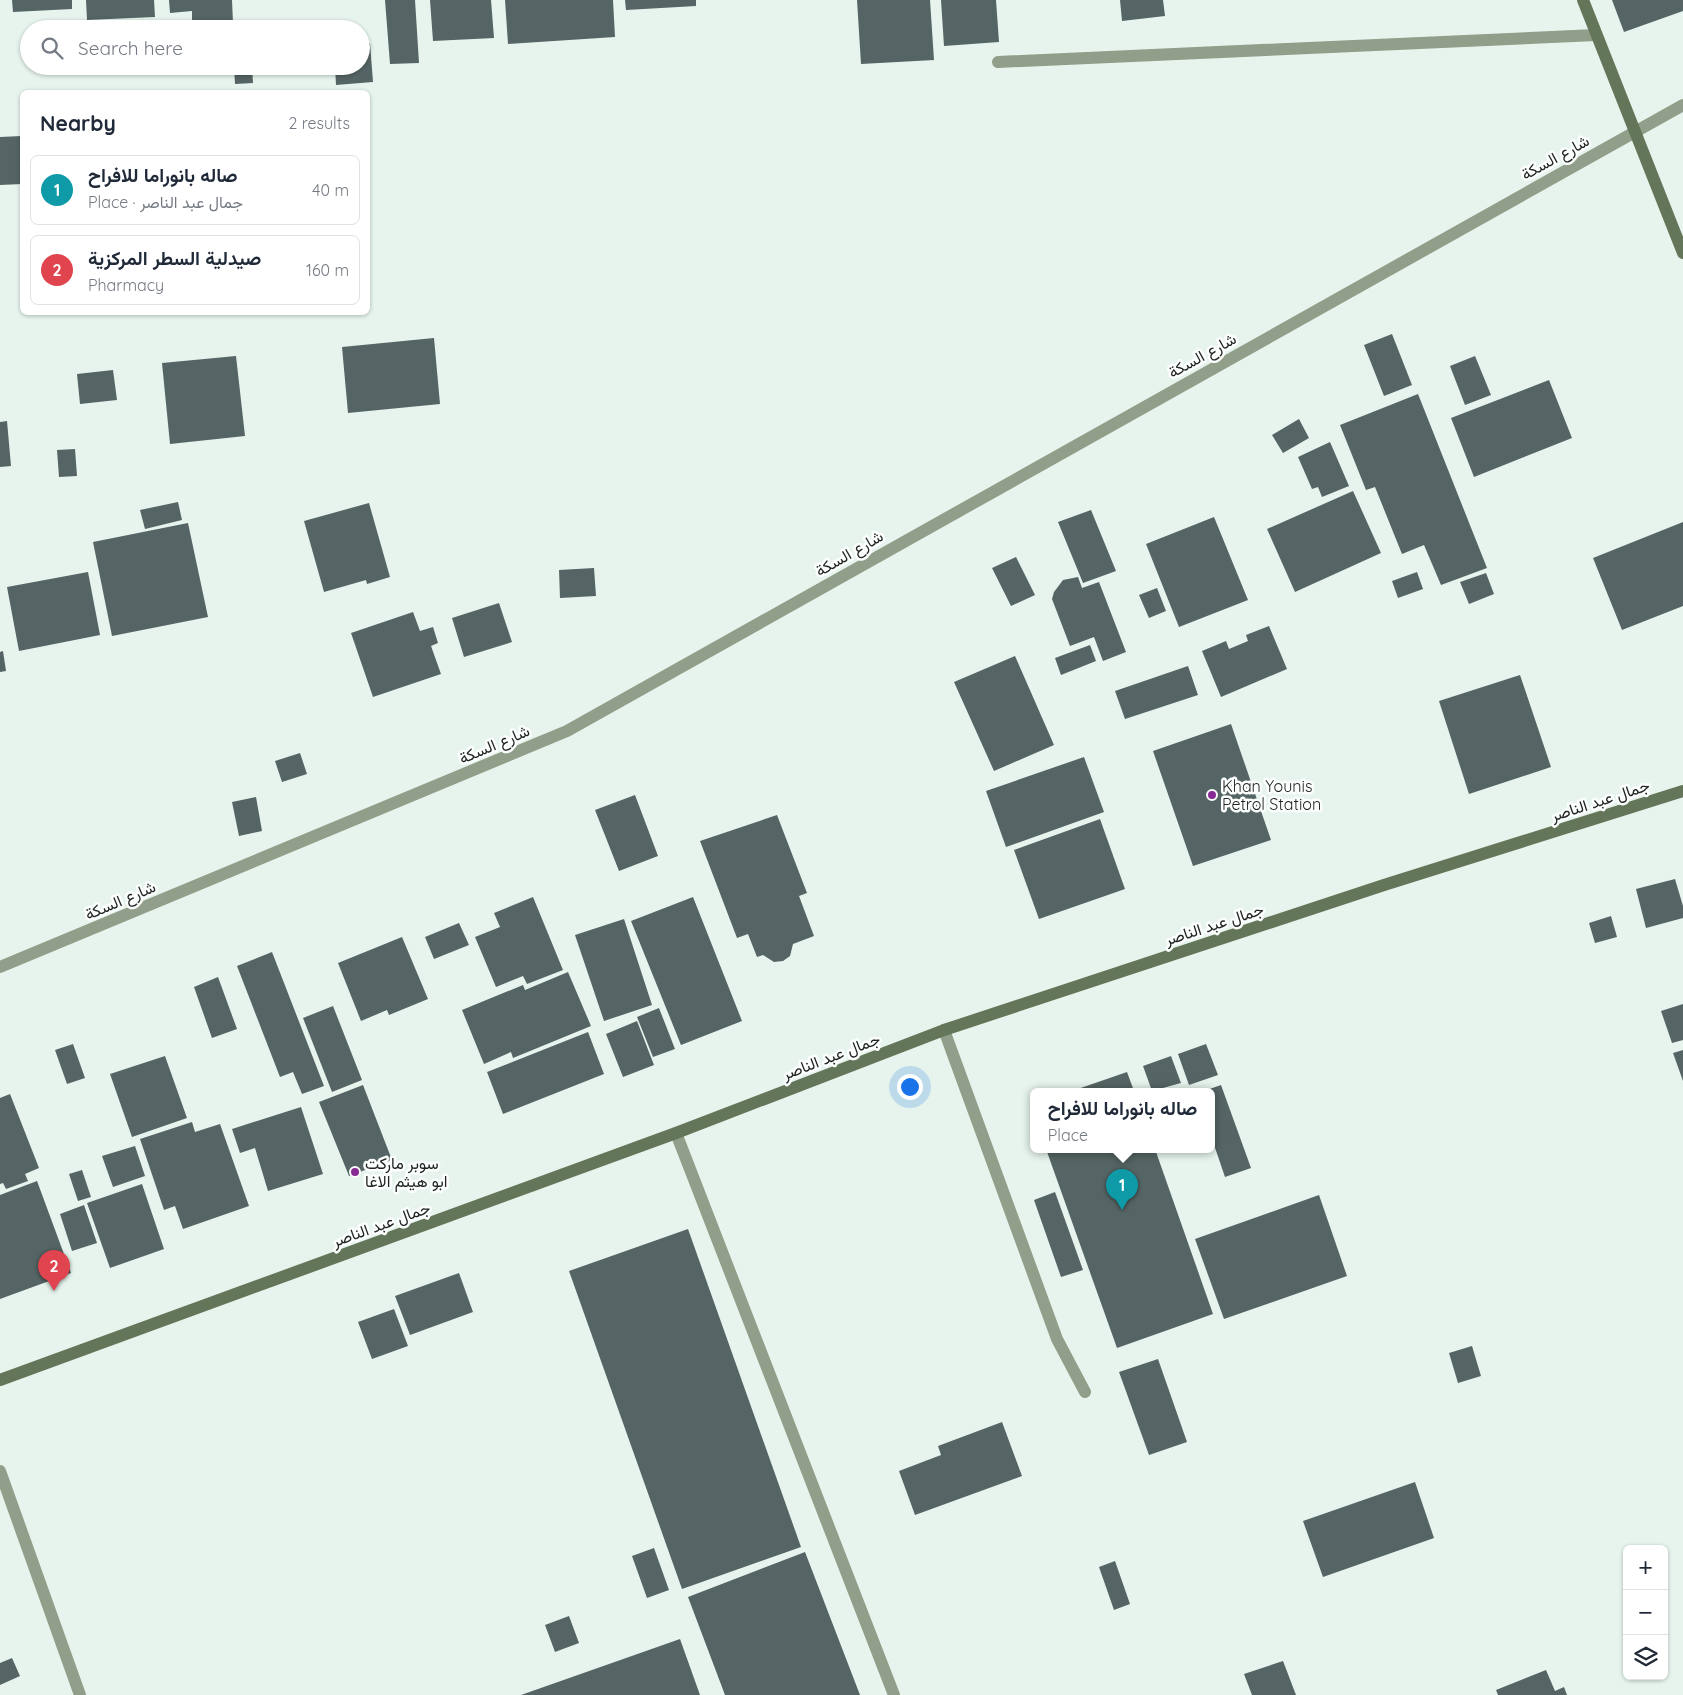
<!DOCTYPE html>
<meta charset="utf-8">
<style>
:root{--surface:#fff;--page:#f6f6f7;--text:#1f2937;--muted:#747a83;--line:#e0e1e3;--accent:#1a73e8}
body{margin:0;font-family:Quicksand,Vazirmatn,sans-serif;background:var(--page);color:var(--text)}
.controls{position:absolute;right:15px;bottom:15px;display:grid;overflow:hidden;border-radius:8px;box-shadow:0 1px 4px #0004}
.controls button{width:45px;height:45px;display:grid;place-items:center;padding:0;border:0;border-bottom:1px solid var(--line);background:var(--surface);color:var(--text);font:25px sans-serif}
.you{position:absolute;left:909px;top:1086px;width:18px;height:18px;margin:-12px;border:4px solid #fff;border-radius:50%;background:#1a73e8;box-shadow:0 0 0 8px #1a73e833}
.badge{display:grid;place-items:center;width:32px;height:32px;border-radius:50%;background:var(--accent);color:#fff;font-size:16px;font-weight:700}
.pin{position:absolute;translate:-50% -41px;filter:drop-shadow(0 1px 2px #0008)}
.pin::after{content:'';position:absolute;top:26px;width:18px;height:15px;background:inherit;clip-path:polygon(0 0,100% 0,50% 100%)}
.popup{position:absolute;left:1030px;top:1088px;width:185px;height:65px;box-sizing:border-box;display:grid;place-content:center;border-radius:8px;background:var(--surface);filter:drop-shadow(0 1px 4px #0005);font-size:16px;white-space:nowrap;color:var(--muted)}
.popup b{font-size:19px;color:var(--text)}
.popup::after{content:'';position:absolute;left:50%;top:100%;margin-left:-10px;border:10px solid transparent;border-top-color:var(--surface)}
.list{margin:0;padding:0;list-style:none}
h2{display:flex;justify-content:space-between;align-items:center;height:65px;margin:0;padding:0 20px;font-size:21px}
h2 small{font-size:16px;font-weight:400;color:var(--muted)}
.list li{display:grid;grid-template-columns:32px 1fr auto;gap:15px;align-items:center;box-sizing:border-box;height:70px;margin:0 10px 10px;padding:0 10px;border:1px solid var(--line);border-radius:8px}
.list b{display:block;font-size:19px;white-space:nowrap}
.list p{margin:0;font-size:16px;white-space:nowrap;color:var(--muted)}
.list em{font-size:16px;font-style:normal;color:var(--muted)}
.icon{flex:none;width:28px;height:28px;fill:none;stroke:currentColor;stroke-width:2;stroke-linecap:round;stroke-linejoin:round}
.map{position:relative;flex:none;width:1683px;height:1695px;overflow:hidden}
.search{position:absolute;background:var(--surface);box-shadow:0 1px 4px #0004;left:20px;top:20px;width:350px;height:55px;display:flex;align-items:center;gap:12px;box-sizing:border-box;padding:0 18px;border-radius:28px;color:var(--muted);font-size:19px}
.panel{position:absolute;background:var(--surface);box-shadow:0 1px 4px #0004;left:20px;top:90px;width:350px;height:225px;border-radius:8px}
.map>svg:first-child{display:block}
.building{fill:#556464}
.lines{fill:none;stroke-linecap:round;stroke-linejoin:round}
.lane{stroke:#919e89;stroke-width:12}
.street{stroke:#919e89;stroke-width:12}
.secondary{stroke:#647659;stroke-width:12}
.poi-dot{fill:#872a94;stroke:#fbfefd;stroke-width:2}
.labels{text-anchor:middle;stroke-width:5;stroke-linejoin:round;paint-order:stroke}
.street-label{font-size:16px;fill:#202522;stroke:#fbfefd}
.poi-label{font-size:16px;fill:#202522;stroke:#fbfefd;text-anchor:start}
</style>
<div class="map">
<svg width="1683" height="1695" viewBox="0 0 1683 1695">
<rect width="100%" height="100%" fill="#e6f4ed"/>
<path class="building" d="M12 0H72V9L13 12Z
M86 0H154L155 17 87 20Z
M169 0H232L233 23 211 24 210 21H192V11L170 13Z
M385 0H415L419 63 390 64Z
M430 0H491L494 38 433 41Z
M505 0H613L615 37 508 44Z
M625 0H696V6L626 10Z
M857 0H930L934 60 861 64Z
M941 0H996L999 42 944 46Z
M1120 0H1163L1165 16 1122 21Z
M1612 0H1683V11L1624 32Z
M370 43 373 82 336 85 335 66H361V44Z
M234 66H252L253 83 235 84Z
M22 136V184L0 185V137Z
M1392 334 1412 385 1384 396 1364 345Z
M434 338 440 404 348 413 342 347Z
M236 356 245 436 170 444 162 363Z
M1475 356 1491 395 1465 405 1450 366Z
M113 370 117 400 80 404 77 374Z
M1549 380 1572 438 1474 477 1451 418Z
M1418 394 1487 568 1441 585 1424 545 1402 554 1375 487 1366 490 1340 425Z
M1299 419 1309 438 1283 453 1272 435Z
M7 421 11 466 0 467V422Z
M1330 442 1349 486 1322 497 1318 487 1312 489 1298 457Z
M75 449 77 476 59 477 57 450Z
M1353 491 1381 553 1295 592 1267 529Z
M178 502 182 520 145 529 140 510Z
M369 503 390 577 367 584 366 580 324 592 304 521Z
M1091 510 1116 571 1083 583 1058 522Z
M1214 517 1248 600 1179 627 1146 544Z
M1683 522V606L1622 630 1593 558Z
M188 523 208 617 112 636 93 542Z
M1016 557 1035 595 1011 606 992 568Z
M594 568 596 596 560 598 559 570Z
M88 572 100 635 19 651 7 587Z
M1417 572 1423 589 1398 598 1392 581Z
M1486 573 1494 594 1469 604 1460 582Z
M1078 577 1082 588 1099 582 1126 652 1103 661 1094 637 1070 646 1052 599 1054 592 1063 580Z
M1157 588 1166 611 1149 618 1139 595Z
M499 603 512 642 464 657 452 618Z
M413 612 420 631 433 627 438 643 431 646 441 674 373 697 351 633Z
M1269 626 1287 669 1221 697 1202 651 1226 641 1229 649 1248 641 1246 635Z
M1090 645 1096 661 1061 675 1055 658Z
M3 651 6 671 0 672V652Z
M1015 656 1054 745 994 771 954 682Z
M1188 666 1198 695 1125 719 1115 691Z
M1520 675 1551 767 1469 794 1439 701Z
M1231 724 1271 840 1193 866 1153 751Z
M300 753 307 774 282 782 275 761Z
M1084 757 1104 812 1006 847 986 791Z
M635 795 658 856 619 871 595 810Z
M256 797 262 831 239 836 232 802Z
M777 815 807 893 799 896 814 936 793 944 790 956 783 961 774 962 763 955 757 957 748 934 737 938 700 841Z
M1100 819 1125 889 1039 919 1014 850Z
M1675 879 1683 906V918L1646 928 1636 889Z
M533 897 563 970 527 984 523 976 496 987 475 937 500 927 494 913Z
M693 897 742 1021 681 1045 631 921Z
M1611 916 1617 937 1595 943 1589 923Z
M624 919 652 1005 604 1021 575 935Z
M459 923 469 945 434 959 425 937Z
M402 937 428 999 389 1015 387 1010 361 1021 338 963Z
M272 952 324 1086 302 1094 293 1072 280 1077 237 966Z
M568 972 591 1026 513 1058 511 1052 484 1064 462 1010 523 985 525 990Z
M218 977 237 1029 212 1038 194 987Z
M1683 1004V1040L1672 1043 1661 1011Z
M333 1006 362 1080 332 1092 303 1018Z
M659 1008 675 1049 653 1057 637 1017Z
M637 1021 654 1065 623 1077 606 1034Z
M588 1032 604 1074 503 1114 487 1072Z
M73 1044 85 1078 67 1084 55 1050Z
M1206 1044 1218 1075 1189 1085 1178 1054Z
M1683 1050V1081L1673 1053Z
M165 1056 187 1118 132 1137 110 1074Z
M1171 1056 1181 1083 1152 1091 1143 1066Z
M1127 1072 1134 1091H1072Z
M363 1085 392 1160 349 1176 319 1102Z
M1221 1085 1251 1168 1225 1177 1211 1136V1091H1204Z
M10 1094 39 1168 25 1174 28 1181 6 1189 3 1183 0 1184V1098Z
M301 1107 323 1174 268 1191 255 1148 240 1153 232 1129Z
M192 1122 195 1132 220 1124 249 1206 183 1229 175 1206 164 1210 140 1139Z
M135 1146 145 1176 113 1187 102 1156Z
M1046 1149H1155L1213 1314 1117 1348Z
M82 1170 91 1197 78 1201 69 1174Z
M37 1181 71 1273 0 1299V1195Z
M142 1184 164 1249 110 1268 87 1203Z
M1055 1192 1083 1270 1061 1277 1034 1200Z
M1319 1195 1347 1276 1224 1319 1195 1239Z
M84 1205 97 1243 72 1251 60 1214Z
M688 1229 801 1547 682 1589 569 1271Z
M459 1273 473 1312 410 1335 395 1296Z
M394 1309 408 1346 372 1359 358 1322Z
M1472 1346 1481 1376 1458 1383 1449 1353Z
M1158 1359 1187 1442 1149 1455 1119 1372Z
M1002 1422 1022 1476 915 1515 899 1471 941 1455 938 1446Z
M1415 1482 1434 1538 1323 1577 1303 1521Z
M654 1548 669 1590 647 1598 632 1556Z
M805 1552 860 1695H725L688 1597Z
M1115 1561 1130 1604 1114 1610 1099 1567Z
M569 1616 579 1643 555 1652 545 1625Z
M680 1639 700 1695H521Z
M12 1658 20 1676 0 1685V1663Z
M1283 1661 1296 1695H1252L1244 1674Z
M1546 1670 1555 1691 1564 1687 1567 1695H1498L1496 1690Z"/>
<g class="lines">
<path class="lane" d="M998 62 1596 35
M944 1030 1057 1339 1085 1392
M676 1133 894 1695"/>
<path class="street" d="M0 967 567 731 1683 105
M0 1471 80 1695"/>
<path class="secondary" d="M1583 0 1683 253
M0 1380 676 1133 944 1030 1384 885 1683 791"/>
</g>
<g class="poi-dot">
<circle cx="1212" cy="795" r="5"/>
<circle cx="355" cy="1172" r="5"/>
</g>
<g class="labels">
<g class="street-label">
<text transform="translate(1555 157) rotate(-29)" y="6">شارع السكة</text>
<text transform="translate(1202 355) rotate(-29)" y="6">شارع السكة</text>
<text transform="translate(849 553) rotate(-30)" y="6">شارع السكة</text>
<text transform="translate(494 744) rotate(-23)" y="6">شارع السكة</text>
<text transform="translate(1600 800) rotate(-18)" y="6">جمال عبد الناصر</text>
<text transform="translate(120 900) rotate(-23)" y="6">شارع السكة</text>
<text transform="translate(1214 924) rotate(-18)" y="6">جمال عبد الناصر</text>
<text transform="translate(831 1056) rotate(-21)" y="6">جمال عبد الناصر</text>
<text transform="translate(381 1224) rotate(-20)" y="6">جمال عبد الناصر</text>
</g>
<g class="poi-label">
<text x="1222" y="792">Khan Younis<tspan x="1222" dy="18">Petrol Station</tspan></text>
<text x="365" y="1169">سوبر ماركت<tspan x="365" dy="18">ابو هيثم الاغا</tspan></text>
</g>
</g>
</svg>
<div class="controls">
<button>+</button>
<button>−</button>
<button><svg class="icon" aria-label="layers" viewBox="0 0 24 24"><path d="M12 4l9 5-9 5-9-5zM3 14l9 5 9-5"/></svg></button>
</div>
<div class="you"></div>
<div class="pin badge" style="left:1122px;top:1210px;background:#0f9aa8">1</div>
<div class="popup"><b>صاله بانوراما للافراح</b>Place</div>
<div class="pin badge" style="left:54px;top:1291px;background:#e0444e">2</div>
<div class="search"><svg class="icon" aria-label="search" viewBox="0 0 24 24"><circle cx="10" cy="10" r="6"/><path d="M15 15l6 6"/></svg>Search here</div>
<section class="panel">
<h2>Nearby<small>2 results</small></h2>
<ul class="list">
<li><span class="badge" style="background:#0f9aa8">1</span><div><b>صاله بانوراما للافراح</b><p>Place · جمال عبد الناصر</p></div><em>40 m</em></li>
<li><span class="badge" style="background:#e0444e">2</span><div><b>صيدلية السطر المركزية</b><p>Pharmacy</p></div><em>160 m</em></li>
</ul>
</section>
</div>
